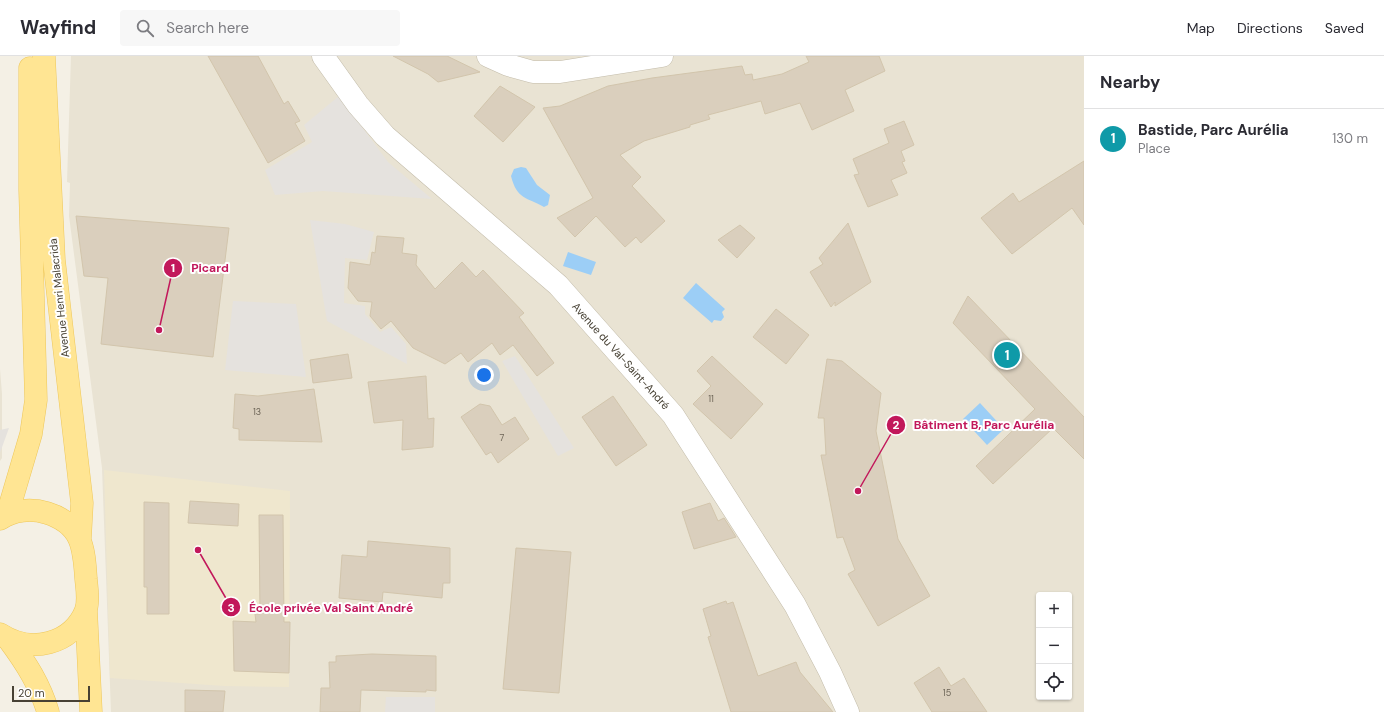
<!DOCTYPE html>
<meta charset="utf-8">
<style>
:root{--surface:#fff;--page:#f7f7f7;--text:#2b2b33;--muted:#7c7c81;--line:#e1e1e2;--accent:#ea580c}
body{margin:0;font-family:"DM Sans",sans-serif;background:var(--page);color:var(--text)}
.controls{position:absolute;right:12px;bottom:12px;display:grid;overflow:hidden;border-radius:4px;box-shadow:0 1px 3px #0004}
.controls button{width:36px;height:36px;display:grid;place-items:center;padding:0;border:0;border-bottom:1px solid var(--line);background:var(--surface);color:var(--text);font:20px sans-serif}
.scale{position:absolute;left:12px;bottom:10px;width:78px;box-sizing:border-box;padding-left:4px;border:2px solid #474134;border-top:0;font-size:11px;line-height:14px;white-space:nowrap;color:#474134;-webkit-text-stroke:3px #fff;paint-order:stroke}
.you{position:absolute;left:484px;top:319px;width:14px;height:14px;margin:-10px;border:3px solid #fff;border-radius:50%;background:#1a73e8;box-shadow:0 0 0 6px #1a73e833}
.badge{display:grid;place-items:center;width:26px;height:26px;border-radius:50%;background:var(--accent);color:#fff;font-size:13px;font-weight:700}
.pin{position:absolute;translate:-50% -50%;border:2px solid #fff;box-shadow:0 1px 4px #0006}
.list{margin:0;padding:0;list-style:none}
h2{display:flex;justify-content:space-between;align-items:center;height:52px;margin:0;padding:0 16px;font-size:17px}
h2 small{font-size:13px;font-weight:400;color:var(--muted)}
.list li{display:grid;grid-template-columns:26px 1fr auto;gap:12px;align-items:center;box-sizing:border-box;height:60px;padding:0 16px;border-top:1px solid var(--line)}
.list b{display:block;font-size:15px;white-space:nowrap}
.list p{margin:0;font-size:13px;white-space:nowrap;color:var(--muted)}
.list em{font-size:13px;font-style:normal;color:var(--muted)}
.icon{flex:none;width:22px;height:22px;fill:none;stroke:currentColor;stroke-width:2;stroke-linecap:round;stroke-linejoin:round}
.map{position:relative;flex:none;width:1084px;height:656px;overflow:hidden}
header{display:flex;align-items:center;gap:24px;box-sizing:border-box;height:56px;padding:0 20px;background:var(--surface);border-bottom:1px solid var(--line)}
header strong{font-size:19px}
nav{display:flex;gap:22px;margin-inline-start:auto;font-size:14px}
.search{width:280px;height:36px;background:var(--page);display:flex;align-items:center;gap:10px;box-sizing:border-box;padding:0 14px;border-radius:4px;color:var(--muted);font-size:15px}
main{display:flex}
aside{flex:1;background:var(--surface)}
.map>svg:first-child{display:block}
.residential{fill:#e9e3d3;fill-rule:evenodd}
.education{fill:#efe7ce}
.parking{fill:#e5e2de}
.water{fill:#9ccef6}
.building{fill:#dacfbd;stroke:#d2c5ac}
.lines{fill:none;stroke-linecap:round;stroke-linejoin:round}
.minor-casing{stroke:#c3bcaa;stroke-width:23}
.major-casing{stroke:#eec75a;stroke-width:23}
.minor{stroke:#fff;stroke-width:22}
.major{stroke:#ffe593;stroke-width:22}
.labels{text-anchor:middle;stroke-width:4;stroke-linejoin:round;paint-order:stroke}
.number-label{font-size:9px;fill:#6c6456}
.street-label{font-size:11px;fill:#474134;stroke:#fff}
.leader{fill:none;stroke:#c2185b;stroke-width:1.5}
.callout-dot{fill:#c2185b;stroke:#fff;stroke-width:1.5}
.mark-label{font-size:12px;text-anchor:middle;font-weight:bold;fill:#fff}
.callout-label{font-size:12px;text-anchor:middle;font-weight:bold;fill:#c2185b;stroke:#fff;stroke-width:4;stroke-linejoin:round;paint-order:stroke}
</style>
<header>
<strong>Wayfind</strong>
<div class="search"><svg class="icon" aria-label="search" viewBox="0 0 24 24"><circle cx="10" cy="10" r="6"/><path d="M15 15l6 6"/></svg>Search here</div>
<nav><a>Map</a><a>Directions</a><a>Saved</a></nav>
</header>
<main>
<div class="map">
<svg width="1084" height="656" viewBox="0 0 1084 656">
<rect width="100%" height="100%" fill="#f4f0e5"/>
<path class="residential" d="M71 0H1084V656H111L102 412 69 160 70 127 67 126ZM1039 539H1069V641H1039Z
M0 313 2 338V402L0 405Z"/>
<path class="education" d="M104 414 290 435 289 631 224 630 110 622Z"/>
<path class="parking" d="M339 40 388 106 432 143 323 135 275 139 265 114 312 86 304 69Z
M310 164 345 168 374 176 367 204 345 202 344 247 365 250V258L380 276 391 271 406 288 407 308 327 265Z
M233 245 296 248 306 321 225 314Z
M515 300 574 392 558 400 502 305Z
M9 372 1 394 0 396V374Z
M386 641H435V656H385Z"/>
<path class="water" d="M521 111 526 112 537 129 550 139 548 149 544 151C527 141 517 144 511 120L514 113Z
M568 196 596 206 591 219 563 210Z
M696 227 725 253 722 256 724 261 721 265 714 264 712 267 683 242Z
M980 347 1004 373 987 389 963 363Z"/>
<path class="building" d="M208 0H258L284 48 288 45 300 65 295 67 305 85 268 107Z
M393 0H447L480 16 438 26 428 18Z
M806 0H879L885 15 845 34 854 55 812 74 800 47 765 58 761 45 708 59 710 63 690 69V71L644 85 620 99 641 121 632 130 665 165 641 187 636 181 625 191 596 160 575 181 557 162 593 142 543 52 560 50 608 30 652 22 742 10 745 19 752 18 753 24 782 18 809 6Z
M500 30 535 51 503 86 474 60Z
M904 65 914 89 901 95 905 105 902 106 907 117 891 124 898 139 868 151 854 119 859 118 853 103 889 87 884 73Z
M1084 105V169L1072 152 1012 198 981 162 1013 137 1019 146Z
M76 160 229 172 213 301 101 288 108 222 84 220Z
M848 167 871 226 835 250V246L831 251 810 216 823 208 819 202Z
M740 169 755 182 737 202 718 184Z
M377 180 404 182 402 197 417 199 416 209 435 233 462 206 476 221 483 214 524 257 519 261 554 307 537 320 513 289 500 299 492 287 468 306 461 297 445 308 413 292 391 265 381 273 370 260 372 246 358 245 348 232 350 206 370 209 372 196 375 197Z
M968 240 1084 361V403L1053 372 993 428 976 410 1035 353 953 267Z
M776 253 809 279 786 308 753 281Z
M348 298 352 322 313 327 310 304Z
M712 300 763 348 731 383 693 348 711 330 697 315Z
M827 303 842 305 881 337 876 375 898 483 930 540 878 570 848 518 855 514 843 481 837 482 821 399H826L824 362H818Z
M426 320 428 363 434 362 433 391 402 394 403 364 374 367 368 326Z
M314 333 322 386 239 384V373L233 372 235 338 258 340Z
M613 340 647 389 616 410 582 361Z
M480 348 490 350 502 369 515 361 529 383 498 407 491 396 486 399 461 361Z
M190 445 239 448 238 470 188 467Z
M144 446 169 447V558H147V531H144Z
M710 447 718 465 724 462 736 481 694 493 682 456Z
M259 459H283L284 566H290L289 617 234 615 233 565 256 566 255 558H260Z
M368 485 450 492V527H443L442 542 383 536 382 546 339 542 342 499 367 501Z
M516 492 571 496 559 637 503 633Z
M726 545 727 548 733 546 758 620 796 606 800 616 833 656H731L708 581 711 580 703 553Z
M372 598 436 600V635L426 634V636L361 634 360 656H320L321 632H330L329 606H336V600Z
M939 611 951 630 964 622 987 656H932L914 627Z
M185 634 225 635 223 656H185Z"/>
<g class="lines">
<defs>
<path id="minor" d="M323 0 358 49 385 80 558 229 673 359 795 549 830 616 848 656
M488 0 508 9 533 16H560L662 0"/>
<path id="major" d="M44 0 54 204 82 447 80 483
M7 459 31 378 36 344 30 134V12
M0 463C13 454 31 452 47 457 82 468 84 491 86 523 87 533 89 544 86 554 72 589 30 598 0 578
M86 553 91 656
M9 584C26 607 40 629 48 656"/>
</defs>
<use href="#minor" class="minor-casing"/>
<use href="#major" class="major-casing"/>
<use href="#minor" class="minor"/>
<use href="#major" class="major"/>
</g>
<g class="labels">
<g class="number-label">
<text x="711" y="346">11</text>
<text x="257" y="359">13</text>
<text x="502" y="385">7</text>
<text x="947" y="640">15</text>
</g>
<g class="street-label">
<text transform="translate(59 242) rotate(-96)" y="4">Avenue Henri Malacrida</text>
<text transform="translate(621 300) rotate(48)" y="4">Avenue du Val-Saint-André</text>
</g>
</g>
<path class="leader" d="M159 274L173 212M858 435L896 369M198 494L231 551"/>
<g class="callout-dot">
<circle cx="159" cy="274" r="4"/>
<circle cx="858" cy="435" r="4"/>
<circle cx="198" cy="494" r="4"/>
<circle cx="173" cy="212" r="10"/>
<circle cx="896" cy="369" r="10"/>
<circle cx="231" cy="551" r="10"/>
</g>
<g class="mark-label">
<text x="173" y="216">1</text>
<text x="896" y="373">2</text>
<text x="231" y="556">3</text>
</g>
<g class="callout-label">
<text x="210" y="216">Picard</text>
<text x="984" y="373">Bâtiment B, Parc Aurélia</text>
<text x="331" y="556">École privée Val Saint André</text>
</g>
</svg>
<div class="controls">
<button>+</button>
<button>−</button>
<button><svg class="icon" aria-label="locate" viewBox="0 0 24 24"><circle cx="12" cy="12" r="6"/><path d="M12 2v4M12 18v4M2 12h4M18 12h4"/></svg></button>
</div>
<div class="scale">20 m</div>
<div class="you"></div>
<div class="pin badge" style="left:1007px;top:299px;background:#0f9aa8">1</div>
</div>
<aside>
<h2>Nearby<small></small></h2>
<ul class="list">
<li><span class="badge" style="background:#0f9aa8">1</span><div><b>Bastide, Parc Aurélia</b><p>Place</p></div><em>130 m</em></li>
</ul>
</aside>
</main>
